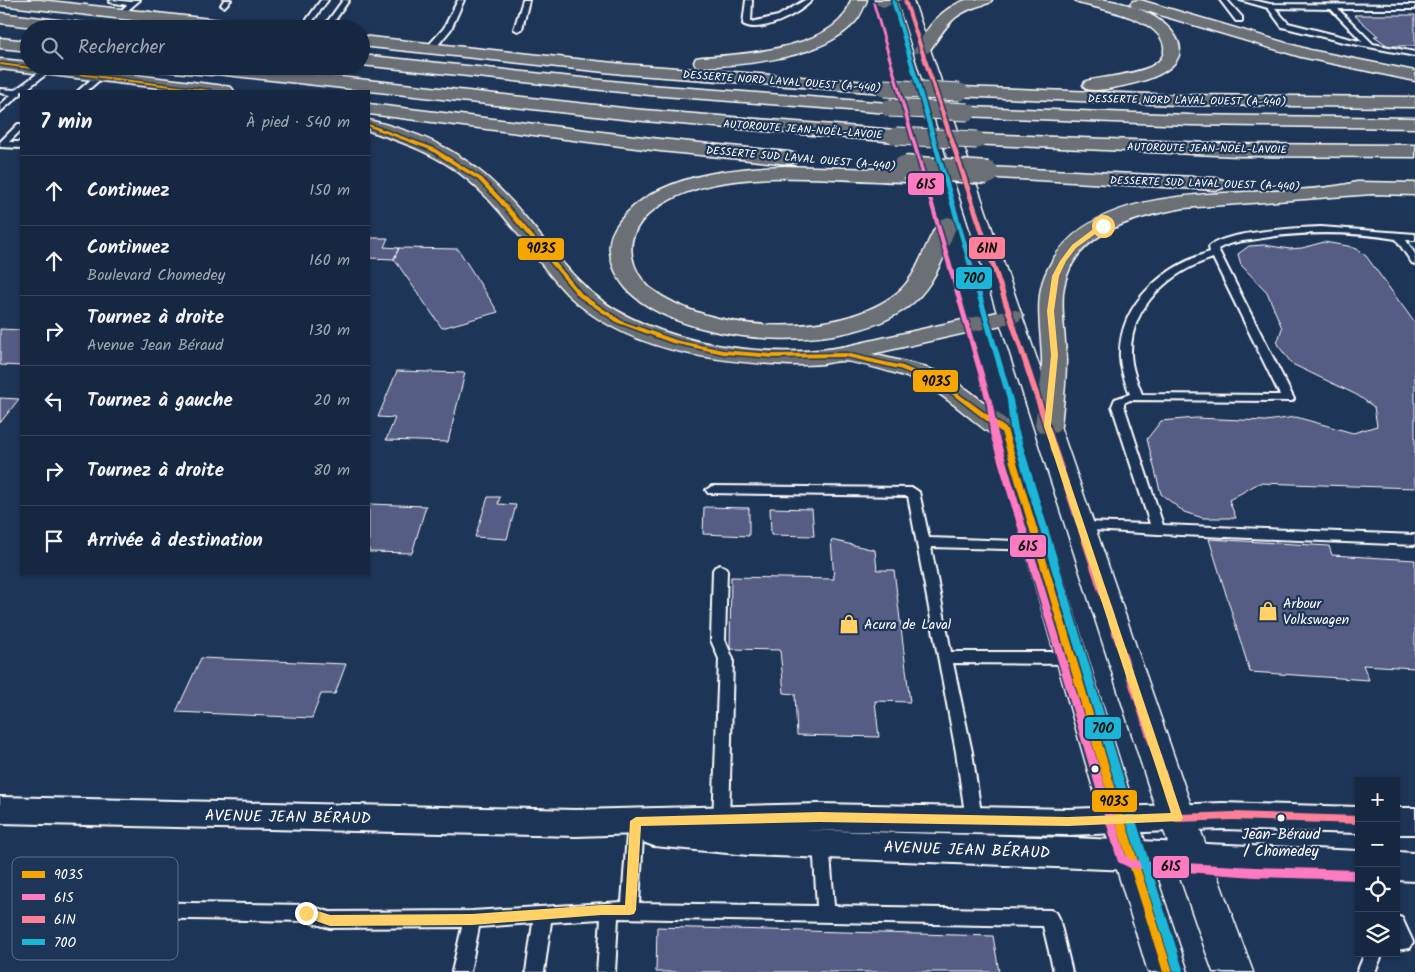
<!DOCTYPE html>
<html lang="fr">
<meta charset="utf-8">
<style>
:root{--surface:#162841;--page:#23344c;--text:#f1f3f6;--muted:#9ea6b1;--line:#35445a}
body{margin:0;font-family:Kalam,sans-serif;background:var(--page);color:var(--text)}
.controls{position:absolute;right:15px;bottom:15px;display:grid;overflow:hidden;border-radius:0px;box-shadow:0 1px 4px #0004}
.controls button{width:45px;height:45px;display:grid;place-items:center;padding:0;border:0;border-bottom:1px solid var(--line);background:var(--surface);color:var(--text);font:25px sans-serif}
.stop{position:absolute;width:15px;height:15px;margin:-11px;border:4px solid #ffd166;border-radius:50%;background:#fff}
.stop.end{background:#ffd166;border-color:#fff;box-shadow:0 1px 5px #0008}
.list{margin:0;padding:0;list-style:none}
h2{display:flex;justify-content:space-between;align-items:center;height:65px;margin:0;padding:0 20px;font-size:21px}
h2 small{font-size:16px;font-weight:400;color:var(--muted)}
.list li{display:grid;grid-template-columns:32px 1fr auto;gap:15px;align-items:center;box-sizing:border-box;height:70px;padding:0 20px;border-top:1px solid var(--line)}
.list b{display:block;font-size:19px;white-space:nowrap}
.list p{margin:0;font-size:16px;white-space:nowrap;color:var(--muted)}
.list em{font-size:16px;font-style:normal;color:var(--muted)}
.icon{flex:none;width:28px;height:28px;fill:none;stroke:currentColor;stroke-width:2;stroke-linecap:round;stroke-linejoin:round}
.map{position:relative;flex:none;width:1415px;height:972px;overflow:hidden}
.search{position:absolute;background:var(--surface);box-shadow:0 1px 4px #0004;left:20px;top:20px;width:350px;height:55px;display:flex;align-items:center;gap:12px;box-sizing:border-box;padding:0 18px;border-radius:28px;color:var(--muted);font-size:19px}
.panel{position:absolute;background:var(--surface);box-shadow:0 1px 4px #0004;left:20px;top:90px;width:350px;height:485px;border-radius:0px}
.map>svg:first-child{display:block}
.building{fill:#545d84;stroke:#fff}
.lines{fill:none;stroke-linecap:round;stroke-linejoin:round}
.service-casing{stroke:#fff;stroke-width:4}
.minor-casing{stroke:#fff;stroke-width:4}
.tertiary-casing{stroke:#fff;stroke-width:3}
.primary-casing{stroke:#fff;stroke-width:3}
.motorway-casing{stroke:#fff;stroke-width:3}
.service{fill:#1d3557;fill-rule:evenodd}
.minor{fill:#1d3557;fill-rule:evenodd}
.tertiary{fill:#1d3557;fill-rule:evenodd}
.primary{fill:#6b6f75;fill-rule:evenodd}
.motorway{fill:#6b6f75;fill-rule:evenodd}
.primary-bridge-far1-casing{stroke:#fff;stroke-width:19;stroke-linecap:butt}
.primary-bridge-casing{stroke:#fff;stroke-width:25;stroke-linecap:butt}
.motorway-bridge-casing{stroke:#fff;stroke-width:19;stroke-linecap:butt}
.primary-bridge-far1{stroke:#6b6f75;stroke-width:17}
.primary-bridge{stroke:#6b6f75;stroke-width:22}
.motorway-bridge{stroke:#6b6f75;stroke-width:17}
.bus-1-casing{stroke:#1d3557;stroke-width:3}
.bus-2-casing{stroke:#1d3557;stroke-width:3}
.bus-3-casing{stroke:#1d3557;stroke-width:3}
.bus-4-casing{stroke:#1d3557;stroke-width:3}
.bus-1{fill:#f7a600;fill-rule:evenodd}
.bus-2{fill:#fe7ac1;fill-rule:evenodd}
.bus-3{fill:#ff8098;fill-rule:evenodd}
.bus-4{fill:#1ab6d8;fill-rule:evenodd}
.route{fill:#ffd166}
.bus-dot{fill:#fff;stroke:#1d3557;stroke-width:2}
.labels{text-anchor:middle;stroke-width:4.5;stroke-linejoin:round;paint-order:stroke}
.far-street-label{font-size:11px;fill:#fff;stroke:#1d3557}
.poi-label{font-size:14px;fill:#fff;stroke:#1d3557;text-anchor:start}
.near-bus-label{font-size:15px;fill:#fff;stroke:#1d3557}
.near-street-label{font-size:16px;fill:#fff;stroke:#1d3557}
.key{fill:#1d3557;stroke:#617289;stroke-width:1}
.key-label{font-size:14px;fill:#fff}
.line-badge{stroke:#1d3557;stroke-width:2}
.pale-badge-label{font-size:14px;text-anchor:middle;font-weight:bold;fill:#111}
</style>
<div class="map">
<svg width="1415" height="972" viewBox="0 0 1415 972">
<rect width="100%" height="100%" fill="#1d3557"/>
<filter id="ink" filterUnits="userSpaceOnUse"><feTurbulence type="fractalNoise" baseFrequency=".02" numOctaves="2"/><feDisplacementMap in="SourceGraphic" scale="10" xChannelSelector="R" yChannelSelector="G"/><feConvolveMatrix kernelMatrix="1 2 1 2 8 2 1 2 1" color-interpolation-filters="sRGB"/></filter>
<g filter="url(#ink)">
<path class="building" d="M1354 15H1415V46H1388L1374 36H1378Z
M369 238H388L384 247 399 248 394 259 369 258Z
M1324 242 1348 246 1357 249 1366 256 1415 323V488L1259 483 1229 500 1236 518H1203L1184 512 1161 494 1147 439 1161 421 1196 418 1265 421 1296 417 1353 433 1377 426 1374 407 1357 395 1292 364 1277 344 1282 328 1267 292 1241 265 1238 254 1249 246 1264 245 1290 249 1302 248Z
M399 248 458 249 498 312 442 328 394 259Z
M0 329 21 330V366L0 365Z
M397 371 465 373 448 442 386 440 395 418 378 417Z
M0 398 19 399 0 423Z
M488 497H500L498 504 516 505 507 539 475 537Z
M369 504 426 506 412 553 369 552Z
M704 507 749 508V536L703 534Z
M770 508 812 509 814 536 771 535Z
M1209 539 1329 546 1332 555 1415 560V668L1363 665 1369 680 1250 672Z
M831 540 875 550 877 570H894L910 702 875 701 879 737 797 735 795 694 784 693 780 650 730 649 731 577 834 579Z
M201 658 346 664 335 694H321L312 718 176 712Z
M657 927 993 936 999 972H656Z"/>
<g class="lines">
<defs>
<path id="service" d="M133 0H140L121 16 117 14 127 5 109 2 112 0 131 2Z
M224 0H231L224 7 221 5Z
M321 0H328L307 29H300Z
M343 0H349L329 29H322Z
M458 0H464L451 29 434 50H428V46L444 28Z
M523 0H529L522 29 518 31 514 29Z
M746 0H752L751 22 778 16 805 0H812C801 13 760 35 743 24Z
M1220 0H1227L1242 17V21H1236Z
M1240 0H1252L1270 4 1415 5V9H1338L1373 44 1415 52V56L1343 42 1282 27 1268 8ZM1275 8 1331 9 1363 42 1288 23Z
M45 68 52 70 24 91H21V94L0 112V105L11 95 0 93V89L15 90Z
M97 74 104 76 87 91H78Z
M18 124H21V130L9 142H21V148L0 147V142Z
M1321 227 1415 234V240H1406L1415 254V264L1412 263 1396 239C1347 231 1299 231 1251 240 1240 241 1228 243 1218 249L1294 399 1292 401 1130 400 1124 403V406L1163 525 1415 535V545L1158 534 1076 529 1075 526 1076 523 1081 522 1150 524 1112 406 1115 399 1130 394C1125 381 1119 366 1120 352 1121 302 1165 266 1210 252L1209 247C1224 231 1298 228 1321 227ZM1213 258 1280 395 1142 394C1137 381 1131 367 1131 353 1130 306 1171 271 1213 258Z
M712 486 913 488 919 492 929 538 1043 542 1045 545 1043 548 1038 550 931 547 951 652H1072L1077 654 1079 658 1077 662 1072 664 953 663 972 752 982 820 980 825 974 827 968 825 966 820 956 752 908 496 708 493 706 490Z
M720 565 725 567 727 570 725 640 733 659 729 823 727 828 721 830 715 828 713 823 719 659 711 640 713 570 715 567Z
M636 814 642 816 644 821 639 903 817 906 813 842 815 837 821 835 827 837 829 842 834 906 1050 910 1056 912 1059 918 1072 972H1054L1043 926 618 918 615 972H597L601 919 551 922 544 972H526L533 923 479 927 470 972H452L462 927 330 928 306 921 76 917 70 915 67 909 70 903 76 901 306 905 330 912 472 911 622 902 628 821 630 816Z
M1396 916 1402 918 1413 942 1410 948 1396 950Z
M1365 953H1383L1375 972H1357Z"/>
<path id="minor" d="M0 797 576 810 820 804 1068 809 1222 803 1359 807V833L1222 829 1068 835 802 830 1072 838 1359 851V879L748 855 654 846 643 842 639 834 576 836 0 823Z
M1396 808H1415V834H1396Z
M1396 852 1415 853V881L1396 880Z"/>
<path id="tertiary" d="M875 0H891L1013 403 1017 431 1138 820 1188 972H1148L1102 820 991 431 987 403Z
M897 0H913L1187 794 1253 972H1213L1151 794Z"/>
<path id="primary" d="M0 0H40L256 24 262 26 264 29H212L0 5Z
M851 0H867C864 7 861 15 856 21 823 59 749 64 702 67L696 66 694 62 696 58 702 57C740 55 821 49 845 14 847 10 849 5 851 0Z
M877 0H900L897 3 883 7 878 5 875 2Z
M966 0H992L989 3C951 13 949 23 928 53H916L914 50C928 27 940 9 966 0Z
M1075 0C1085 0 1096 0 1106 0 1166 8 1224 62 1131 84 1117 87 1100 92 1086 89L1083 85 1086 81C1107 76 1129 76 1150 67 1159 62 1165 57 1164 46 1159 18 1101 9 1078 3Z
M1140 0 1310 50 1415 71V81L1301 57 1133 7 1130 4 1133 1Z
M361 36 623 64 884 83 890 84 893 88 890 92 884 93 623 74 361 46Z
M0 59 29 62V66H61L225 86 231 87 234 91H184L0 69Z
M960 87 1177 95 1415 97V107L1177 105 954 96 951 92 954 88Z
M369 104 660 139 789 152 796 154 799 158 796 162 789 164 660 151 369 114Z
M369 120C439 137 480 162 526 218 547 243 566 270 591 292 650 344 771 361 847 346L1011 309 1019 311 1023 316 1019 321 872 354 918 365 941 373 968 390 1013 425 1017 431 1013 437 1004 439 995 437C963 414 939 387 901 375 888 371 853 361 842 361 836 361 829 363 823 364 812 365 800 365 789 365 712 362 624 350 567 294 532 257 506 211 467 179 439 155 403 142 369 131Z
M784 166 907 170 914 172 917 176 914 180 907 182C843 181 778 172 715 184 681 191 625 214 632 256 634 268 641 280 650 288 709 334 838 340 897 293 920 274 924 242 941 219L948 217 955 219 958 223C946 250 937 281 914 302 853 356 696 347 635 297 621 286 612 269 610 252 608 240 613 230 620 221 655 175 731 168 784 166Z
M988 167 1216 178 1223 180 1226 184 1223 188 1216 190 981 177 978 173 981 169Z
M1357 182 1415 183V195L1372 194 1184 208C1134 217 1070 233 1063 293 1061 315 1066 339 1066 361 1066 383 1063 405 1061 426L1057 432 1048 434 1039 432 1035 426C1037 405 1042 383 1042 362 1042 334 1034 301 1045 275 1091 166 1266 205 1357 182Z"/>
<path id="motorway" d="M144 11 217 24 223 26 225 29H189L139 19 136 16 139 13Z
M0 13 92 24 98 26 100 29H50L0 23Z
M0 38 29 41V51L0 48Z
M361 55 650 85 889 103 895 104 898 108 895 112 889 113 650 95 361 65Z
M153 66H239L632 109 896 130 903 132 905 136 903 140 896 142 632 120 216 74 211 75 161 71 155 70Z
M968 107 1190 115 1415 118V128L1190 125 962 116 959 112 962 108Z
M977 134 1238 144 1415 145V157L1238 156 970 144 968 140 970 136Z"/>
</defs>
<use href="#service" class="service-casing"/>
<use href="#minor" class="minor-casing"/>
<use href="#tertiary" class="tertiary-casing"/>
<use href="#primary" class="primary-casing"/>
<use href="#motorway" class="motorway-casing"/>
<use href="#service" class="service"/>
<use href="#minor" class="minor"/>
<use href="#tertiary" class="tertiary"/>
<use href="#primary" class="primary"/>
<use href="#motorway" class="motorway"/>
<defs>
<path id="primary-bridge-far1" d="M884 88 960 92"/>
<path id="primary-bridge" d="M904 167 988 173"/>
<path id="motorway-bridge" d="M889 108 968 112
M896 136 977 140"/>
</defs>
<use href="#primary-bridge-far1" class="primary-bridge-far1-casing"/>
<use href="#primary-bridge" class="primary-bridge-casing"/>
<use href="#motorway-bridge" class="motorway-bridge-casing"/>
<use href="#primary-bridge-far1" class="primary-bridge-far1"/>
<use href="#primary-bridge" class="primary-bridge"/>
<use href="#motorway-bridge" class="motorway-bridge"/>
<defs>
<path id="bus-1" d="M0 63 210 90 212 91H201L0 65Z
M369 124 434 148 482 178 503 200 583 295 622 321 676 340 723 350 772 354 846 353 903 366 944 383 1007 429 1125 820 1173 972H1163L1115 820 1001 432 940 385 899 369 846 357 772 358 723 354 672 343 618 323 579 297 499 202 478 180 430 150 369 127Z"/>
<path id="bus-2" d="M872 2 875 3 993 405 998 434 1126 856 1132 860 1255 867 1359 870V880L1255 877 1130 868 1118 862 990 434 987 405Z"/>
<path id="bus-3" d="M903 0H907L1180 814 1233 812 1359 816V824L1233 820 1177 822 1174 821Z"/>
<path id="bus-4" d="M891 0H895L1013 400 1018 429 1135 817 1183 969 1182 972H1174L1173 969 1125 817 1010 429 1007 400Z"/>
</defs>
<use href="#bus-1" class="bus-1-casing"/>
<use href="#bus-2" class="bus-2-casing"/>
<use href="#bus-3" class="bus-3-casing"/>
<use href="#bus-4" class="bus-4-casing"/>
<use href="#bus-1" class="bus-1"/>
<use href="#bus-2" class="bus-2"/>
<use href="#bus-3" class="bus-3"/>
<use href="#bus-4" class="bus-4"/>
</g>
</g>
<path class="route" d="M1100 224 1106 226 1076 248 1066 261 1059 276 1054 311 1058 355 1051 426 1183 818 1181 821 1068 826 820 822 641 826 636 910 634 914 630 915H601L472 925 330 926 302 916 300 913 302 909 306 907 330 915 472 914 601 905H625L630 821 636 817 820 812 1068 817 1171 813 1044 426 1051 355 1047 311 1052 276 1060 261 1072 245Z"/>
<defs>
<symbol id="shop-bare" viewBox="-9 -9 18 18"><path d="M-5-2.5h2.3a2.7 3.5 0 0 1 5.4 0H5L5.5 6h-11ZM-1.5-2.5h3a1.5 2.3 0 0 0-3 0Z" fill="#ffd166" stroke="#1d3557" stroke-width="2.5" paint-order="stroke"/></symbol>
</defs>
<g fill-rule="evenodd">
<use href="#shop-bare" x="1254" y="597" width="28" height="28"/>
<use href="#shop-bare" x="835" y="610" width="28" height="28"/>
</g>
<g class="bus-dot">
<circle cx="1095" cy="769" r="4.5"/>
<circle cx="1281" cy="818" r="4.5"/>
</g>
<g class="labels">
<g class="far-street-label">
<text transform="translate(782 81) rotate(4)" y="4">DESSERTE NORD LAVAL OUEST (A-440)</text>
<text transform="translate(1187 100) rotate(1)" y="4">DESSERTE NORD LAVAL OUEST (A-440)</text>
<text transform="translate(803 129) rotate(4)" y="4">AUTOROUTE JEAN-NOËL-LAVOIE</text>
<text transform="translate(1207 148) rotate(1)" y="4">AUTOROUTE JEAN-NOËL-LAVOIE</text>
<text transform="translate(801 158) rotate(5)" y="4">DESSERTE SUD LAVAL OUEST (A-440)</text>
<text transform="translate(1205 183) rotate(2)" y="4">DESSERTE SUD LAVAL OUEST (A-440)</text>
</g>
<g class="poi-label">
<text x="1283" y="608">Arbour<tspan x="1283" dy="16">Volkswagen</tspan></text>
<text x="864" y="629">Acura de Laval</text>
</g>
<g class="near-bus-label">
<text x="1281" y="839">Jean-Béraud<tspan x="1281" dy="17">/ Chomedey</tspan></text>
</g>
<g class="near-street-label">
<text transform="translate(288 816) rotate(1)" y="6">AVENUE JEAN BÉRAUD</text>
<text transform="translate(967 849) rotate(2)" y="6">AVENUE JEAN BÉRAUD</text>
</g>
</g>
<rect x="12" y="857" width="166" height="103" rx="8" class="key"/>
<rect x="22" y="871" width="23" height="7" fill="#f7a600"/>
<rect x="22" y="894" width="23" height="6" fill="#fe7ac1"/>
<rect x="22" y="916" width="23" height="7" fill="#ff8098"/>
<rect x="22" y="939" width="23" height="6" fill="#1ab6d8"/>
<g class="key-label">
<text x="54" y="879">903S</text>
<text x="54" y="902">61S</text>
<text x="54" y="924">61N</text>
<text x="54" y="947">70O</text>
</g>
<g class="line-badge">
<rect x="907" y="172" width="38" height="24" rx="5" fill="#fe7ac1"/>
<rect x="968" y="236" width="38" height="24" rx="5" fill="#ff8098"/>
<rect x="517" y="237" width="48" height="24" rx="5" fill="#f7a600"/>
<rect x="955" y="266" width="38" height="24" rx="5" fill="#1ab6d8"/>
<rect x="912" y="369" width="47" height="24" rx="5" fill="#f7a600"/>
<rect x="1009" y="534" width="38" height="24" rx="5" fill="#fe7ac1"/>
<rect x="1084" y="716" width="38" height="24" rx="5" fill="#1ab6d8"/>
<rect x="1091" y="789" width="47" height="24" rx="5" fill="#f7a600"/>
<rect x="1152" y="855" width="38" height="24" rx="5" fill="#fe7ac1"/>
</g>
<g class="pale-badge-label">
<text x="926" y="189">61S</text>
<text x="987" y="253">61N</text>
<text x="541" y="253">903S</text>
<text x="974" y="283">70O</text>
<text x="936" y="386">903S</text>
<text x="1028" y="551">61S</text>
<text x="1103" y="733">70O</text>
<text x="1114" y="806">903S</text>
<text x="1171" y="871">61S</text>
</g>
</svg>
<div class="controls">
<button>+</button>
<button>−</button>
<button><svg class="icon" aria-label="locate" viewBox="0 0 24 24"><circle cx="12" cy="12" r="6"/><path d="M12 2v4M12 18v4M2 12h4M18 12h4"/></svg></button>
<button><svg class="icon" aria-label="layers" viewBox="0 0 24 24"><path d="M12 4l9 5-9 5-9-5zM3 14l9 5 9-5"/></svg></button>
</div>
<div class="stop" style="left:1103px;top:226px"></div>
<div class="stop end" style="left:306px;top:913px"></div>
<div class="search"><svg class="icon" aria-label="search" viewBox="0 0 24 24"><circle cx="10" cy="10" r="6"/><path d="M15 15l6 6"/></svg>Rechercher</div>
<section class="panel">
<h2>7 min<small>À pied · 540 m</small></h2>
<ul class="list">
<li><svg class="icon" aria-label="ahead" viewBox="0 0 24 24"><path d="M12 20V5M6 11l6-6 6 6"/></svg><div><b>Continuez</b></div><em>150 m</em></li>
<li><svg class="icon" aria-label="ahead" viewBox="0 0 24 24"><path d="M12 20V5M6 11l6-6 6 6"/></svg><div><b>Continuez</b><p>Boulevard Chomedey</p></div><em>160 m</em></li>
<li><svg class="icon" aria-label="right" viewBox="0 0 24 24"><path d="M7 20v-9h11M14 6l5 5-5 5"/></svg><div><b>Tournez à droite</b><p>Avenue Jean Béraud</p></div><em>130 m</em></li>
<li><svg class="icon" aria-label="left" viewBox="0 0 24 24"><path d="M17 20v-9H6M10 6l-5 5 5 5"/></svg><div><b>Tournez à gauche</b></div><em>20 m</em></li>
<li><svg class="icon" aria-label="right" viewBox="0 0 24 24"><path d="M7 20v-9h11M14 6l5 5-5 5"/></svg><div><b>Tournez à droite</b></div><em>80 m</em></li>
<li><svg class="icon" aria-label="arrive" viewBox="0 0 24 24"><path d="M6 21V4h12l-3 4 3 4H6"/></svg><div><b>Arrivée à destination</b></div></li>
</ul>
</section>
</div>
